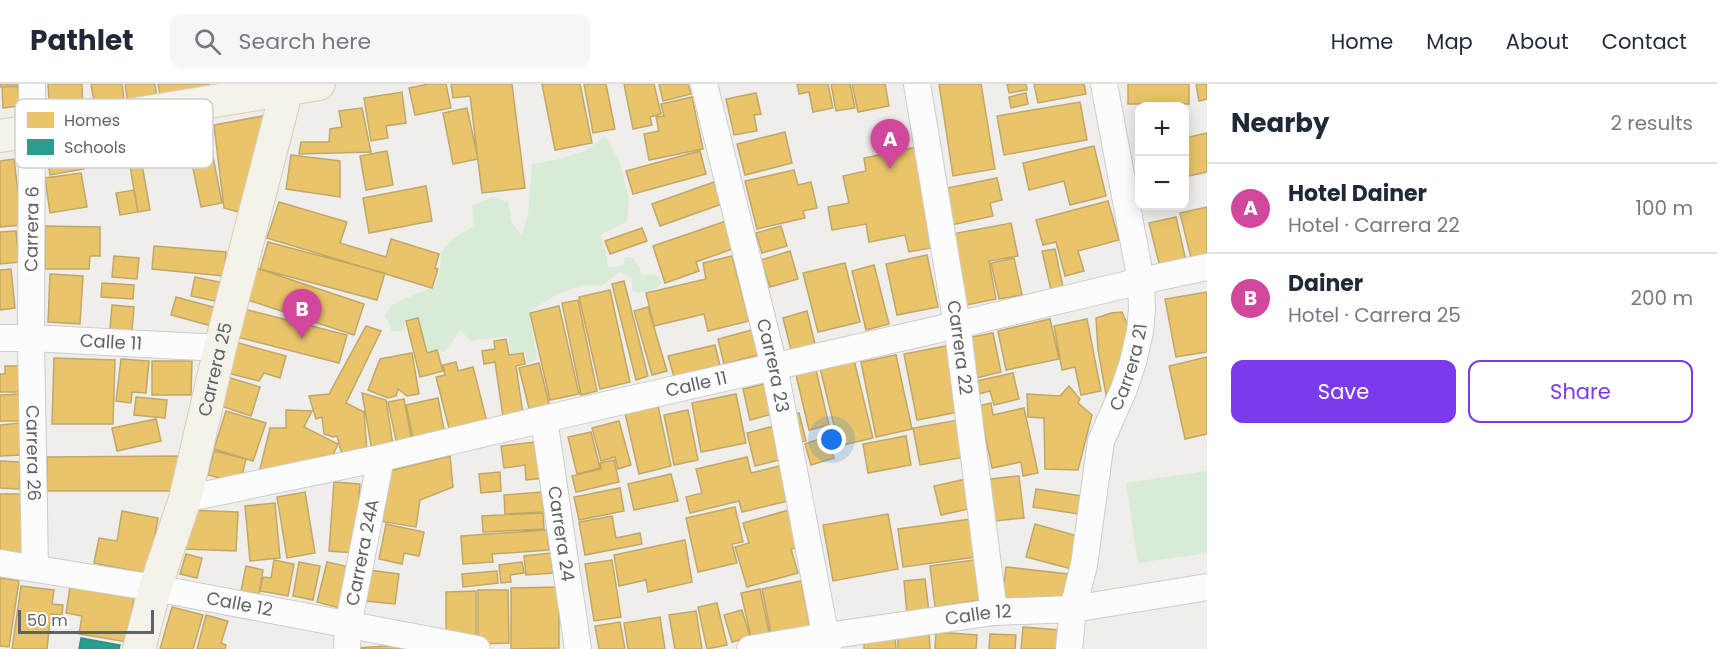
<!DOCTYPE html>
<meta charset="utf-8">
<style>
:root{--surface:#fff;--page:#f6f6f7;--text:#1f2937;--muted:#747a83;--line:#e0e1e3;--accent:#7c3aed}
body{margin:0;font-family:Poppins,sans-serif;background:var(--page);color:var(--text)}
.controls{position:absolute;right:18px;top:18px;display:grid;overflow:hidden;border-radius:12px;box-shadow:0 3px 15px #0003}
.controls button{width:54px;height:54px;display:grid;place-items:center;padding:0;border:0;border-bottom:2px solid var(--line);background:var(--surface);color:var(--text);font:30px sans-serif}
.scale{position:absolute;left:18px;bottom:15px;width:136px;box-sizing:border-box;padding-left:6px;border:3px solid #5f6368;border-top:0;font-size:16px;line-height:21px;white-space:nowrap;color:#5f6368;-webkit-text-stroke:4px #fff;paint-order:stroke}
.you{position:absolute;left:832px;top:356px;width:21px;height:21px;margin:-15px;border:4px solid #fff;border-radius:50%;background:#1a73e8;box-shadow:0 0 0 9px #1a73e833}
.badge{display:grid;place-items:center;width:39px;height:39px;border-radius:50%;background:var(--accent);color:#fff;font-size:20px;font-weight:700}
.pin{position:absolute;translate:-50% -50px;filter:drop-shadow(0 2px 3px #0008)}
.pin::after{content:'';position:absolute;top:32px;width:21px;height:18px;background:inherit;clip-path:polygon(0 0,100% 0,50% 100%)}
.list{margin:0;padding:0;list-style:none}
h2{display:flex;justify-content:space-between;align-items:center;height:78px;margin:0;padding:0 24px;font-size:26px}
h2 small{font-size:20px;font-weight:400;color:var(--muted)}
.list li{display:grid;grid-template-columns:39px 1fr auto;gap:18px;align-items:center;box-sizing:border-box;height:90px;padding:0 24px;border-top:2px solid var(--line)}
.list b{display:block;font-size:22px;white-space:nowrap}
.list p{margin:0;font-size:20px;white-space:nowrap;color:var(--muted)}
.list em{font-size:20px;font-style:normal;color:var(--muted)}
.actions{display:flex;gap:12px;padding:18px 24px}
.actions a{flex:1;padding:14px 0;border:2px solid var(--accent);border-radius:12px;text-align:center;font-size:21px;color:var(--accent)}
.actions .main{background:var(--accent);color:#fff}
.icon{flex:none;width:33px;height:33px;fill:none;stroke:currentColor;stroke-width:2;stroke-linecap:round;stroke-linejoin:round}
.map{position:relative;flex:none;width:1207px;height:565px;overflow:hidden}
header{display:flex;align-items:center;gap:36px;box-sizing:border-box;height:84px;padding:0 30px;background:var(--surface);border-bottom:2px solid var(--line)}
header strong{font-size:28px}
nav{display:flex;gap:33px;margin-inline-start:auto;font-size:21px}
.search{width:420px;height:54px;background:var(--page);display:flex;align-items:center;gap:15px;box-sizing:border-box;padding:0 21px;border-radius:12px;color:var(--muted);font-size:22px}
main{display:flex}
aside{flex:1;background:var(--surface)}
.map>svg:first-child{display:block}
.green{fill:#d8ebd6}
.homes{fill:#e9c46a;stroke:#c0a769;stroke-width:1.5}
.schools{fill:#2a9d8f;stroke:#3a8c83;stroke-width:1.5}
.lines{fill:none;stroke-linecap:round;stroke-linejoin:round}
.minor-casing{stroke:#cbcccc;stroke-width:28}
.major-casing{stroke:#d7ceb8;stroke-width:34}
.minor{stroke:#fdfcfc;stroke-width:26}
.major{stroke:#f4f2e9;stroke-width:32}
.labels{text-anchor:middle;stroke-width:6;stroke-linejoin:round;paint-order:stroke}
.street-label{font-size:18px;fill:#5f6368;stroke:#fff}
.key{fill:#fff;stroke:#cfd0d2;stroke-width:1.5}
.key-label{font-size:16px;fill:#5f6368}
</style>
<header>
<strong>Pathlet</strong>
<div class="search"><svg class="icon" aria-label="search" viewBox="0 0 24 24"><circle cx="10" cy="10" r="6"/><path d="M15 15l6 6"/></svg>Search here</div>
<nav><a>Home</a><a>Map</a><a>About</a><a>Contact</a></nav>
</header>
<main>
<div class="map">
<svg width="1207" height="565" viewBox="0 0 1207 565">
<rect width="100%" height="100%" fill="#efeeea"/>
<path class="green" d="M605 52 619 76 625 99 629 114 627 138 600 151 606 167 608 183 623 182 625 173 633 174 640 184 641 192 655 190 663 198C654 207 644 211 632 207V194L619 188 602 202C574 198 552 213 529 228L537 275 527 280 525 268 511 270 508 252 471 257 460 246 444 268 437 266 427 269 418 234 406 237 404 247H392L385 232 393 220 435 202 440 186 441 168 456 152 474 143 472 122 492 113 508 118 512 139 522 152 528 131 532 80 556 76 585 67Z
M1207 387V469L1138 479 1126 399Z"/>
<path class="homes" d="M0 0H24V2L0 3Z
M48 0H82L83 33 50 34Z
M91 0H122L125 24 96 29Z
M125 0H155L158 21 129 26Z
M158 0H209L210 6 161 15Z
M428 0H446L451 24 415 31 409 4Z
M451 0H512L525 104 482 109 470 12 453 14Z
M542 0H580L592 59 555 66Z
M584 0H606L615 45 593 49Z
M624 0H654L661 30 650 33 652 41 633 45Z
M659 0H688L691 10 663 17Z
M797 0H828L833 24 813 28 809 8 799 10Z
M831 0H850L855 24 836 27Z
M852 0H885L889 22 858 28Z
M939 0H981L995 85 953 92Z
M1007 0H1026L1027 6 1009 9Z
M1034 0H1084L1086 10 1038 19Z
M1128 0H1189V20H1128Z
M1196 0H1207V15L1199 17Z
M18 2 19 22 3 24 2 3Z
M402 8 406 39 386 42 388 54 371 57 364 14Z
M756 9 761 30 754 31 757 47 734 51 726 15Z
M1026 9 1028 20 1011 24 1009 13Z
M692 13 703 65 649 76 644 50 659 47 656 33 664 32 661 20Z
M1080 18 1087 56 1004 71 997 32Z
M362 24 371 68 299 70 301 58H329L330 45 342 43 339 27Z
M467 24 478 75 453 80 443 29Z
M262 32 267 37 242 129 224 124 214 41Z
M207 42 222 119 201 123 185 46Z
M785 48 792 79 745 91 737 60Z
M1207 49V88L1184 93V54Z
M137 52 150 126 138 128 125 54Z
M80 59 84 85 50 91 46 65Z
M1094 62 1106 112 1070 121 1064 97 1029 106 1023 79Z
M917 63 936 163 909 168 905 151 869 158 866 140 832 146 828 123 849 119 843 92 866 87 864 74Z
M387 67 393 101 366 106 360 72Z
M700 67 706 90 633 110 626 87Z
M291 71 340 77V113L286 105Z
M14 75 22 141 0 143V77Z
M794 86 798 101 811 98 817 124 803 127 805 134 757 145 745 97Z
M81 89 87 123 50 129 45 94Z
M997 94 1002 116 990 119 993 132 951 141 943 105Z
M714 98 722 120 660 142 652 120Z
M426 102 432 137 369 149 363 114Z
M134 106 138 128 120 131 116 109Z
M1108 117 1119 156 1078 167 1084 187 1065 192 1056 158 1043 161 1036 136Z
M279 118 347 138 340 159 386 173 391 155 439 170 435 184 438 185 432 204 267 154Z
M1207 123V174L1192 178 1180 129Z
M1176 133 1186 177 1160 183 1149 139Z
M726 137 735 164 696 178 699 187 665 199 653 162Z
M1011 139 1018 172 989 177 996 215 966 221 952 150Z
M45 142 100 143V172H90L89 185H45Z
M781 142 787 162 762 169 756 149Z
M642 144 647 157 610 170 605 157Z
M16 147 19 178 0 180V148Z
M268 158 385 189 377 216 260 185Z
M154 162 226 168 224 192 152 185Z
M1055 165 1063 203 1051 206 1042 167Z
M790 167 798 195 770 203 761 176Z
M927 171 938 223 897 231 886 180Z
M114 172 139 174 137 195 112 193Z
M732 172 749 237 708 247 704 230 654 242 646 209 706 195 703 179Z
M1014 174 1022 211 999 215 991 179Z
M845 179 860 238 818 248 803 189Z
M874 181 889 240 866 246 852 187Z
M256 184 364 220 354 251 245 215Z
M11 185 15 224 0 226V186Z
M50 190 83 192 80 240 48 238Z
M195 193 224 199 220 218 191 212Z
M624 197 648 292 636 296 612 200Z
M102 199 134 201 133 215 101 213Z
M610 206 630 298 600 305 579 213Z
M1207 208V268L1176 273 1165 215Z
M176 213 224 226 219 244 171 231Z
M578 216 597 307 581 311 562 219Z
M112 221 134 223 132 246 110 245Z
M559 222 579 310 550 316 530 229Z
M648 223 667 287 652 291 634 227Z
M244 225 347 251 339 279 237 253Z
M807 227 815 260 791 266 783 234Z
M1122 228 1129 245 1119 290 1106 311 1098 266 1096 234 1111 229Z
M418 234 427 269 437 266 443 287 420 293 406 237Z
M1050 235 1059 275 1006 286 998 247Z
M1087 235 1101 307 1081 311 1075 283 1062 286 1054 242Z
M366 242 381 247 346 319 364 328 367 368 343 374 337 352 333 353 324 350 322 333 316 335 309 312 329 310Z
M752 246 758 271 724 280 718 255Z
M993 249 1001 288 976 294 967 254Z
M506 255 509 271 523 269 525 280 516 282 523 330 503 333 495 278 484 280 482 267 495 265 494 257Z
M235 258 286 272 280 294 264 289 259 297 227 289Z
M715 261 720 282 674 293 668 272Z
M946 262 959 328 917 336 904 270Z
M412 269 419 310 407 312 398 305 396 312 388 314 368 306 380 275Z
M896 271 912 345 876 353 861 278Z
M1207 273V350L1185 355 1169 282Z
M54 274 115 276 113 340H52Z
M121 275 149 277 146 309 132 308 131 319 116 317Z
M854 276 873 354 839 362 820 284Z
M152 277H192L191 311H152Z
M456 278 458 287 473 283 488 342 451 352 436 293 445 291 443 281Z
M539 279 550 323 530 328 519 284Z
M5 282H22V308H0V290H5Z
M816 286 829 341 809 346 796 291Z
M1013 289 1019 315 994 321 990 307 975 311 972 298Z
M227 293 260 303 251 332 218 321Z
M768 299 776 329 750 336 743 305Z
M1069 302 1080 315 1078 319 1092 331 1078 386 1045 385 1044 334 1028 333 1027 310 1060 312Z
M362 309 386 316 393 361 372 367Z
M21 310V337H0V311Z
M736 310 746 359 701 368 692 319Z
M136 313 167 316 165 334 134 331Z
M438 314 445 351 415 363 406 321Z
M404 315 412 358 397 361 388 318Z
M991 319 993 331 1024 324 1038 389 1023 392 1021 378 992 384 979 322Z
M658 322 671 382 639 390 625 329Z
M286 326 312 327 304 343 338 360 332 373 322 372V380L259 389 270 344H286Z
M688 326 698 376 674 381 664 331Z
M226 327 266 339 253 377 214 365Z
M799 329 806 357 792 360 786 332Z
M156 335 161 357 117 367 112 344Z
M964 335 971 372 920 381 913 344Z
M619 337 631 381 618 385 615 373 601 377 592 344Z
M20 339 21 371 0 372V341Z
M778 341 787 374 755 382 747 349Z
M591 348 600 384 577 390 568 353Z
M828 352 834 374 811 381 805 360Z
M906 352 911 381 868 389 863 360Z
M534 358 536 372 544 371 546 394 526 396 525 381 504 384 501 362Z
M214 367 246 375 240 399 208 391Z
M178 372V407H47V373Z
M450 372 453 403 420 416 416 443 379 437 385 388Z
M747 373 751 389 784 381 792 416 742 428 739 417 690 429 686 413 702 409 696 385Z
M614 376 619 398 576 408 572 392 601 385 600 379Z
M0 377 21 378 19 405 0 404Z
M500 388 501 407 481 409 479 390Z
M671 390 678 417 634 426 628 400Z
M1019 392 1024 434 995 437 990 395Z
M971 394 977 423 941 431 934 402Z
M334 398 360 400 355 469 329 467Z
M620 404 624 427 579 436 574 413Z
M1036 405 1088 413 1085 431 1033 423Z
M305 408 315 469 287 474 277 413Z
M542 408 544 428 505 430 504 411Z
M0 410H22V470H0Z
M275 419 280 474 250 477 245 422Z
M735 423 743 458 732 460 737 479 698 488 686 434Z
M186 426 238 428 236 467 185 465Z
M789 426 800 463 791 465 798 489 747 503 735 463 749 459 743 439Z
M122 427 158 434 148 490 94 479 99 454 117 457Z
M543 429 544 445 483 448 482 432Z
M888 430 898 485 833 497 823 441Z
M612 432 616 454 640 449 642 460 585 471 579 438Z
M978 434 983 472 903 483 898 445Z
M386 440 424 448 419 472 404 469 402 480 379 475Z
M1035 440 1081 453 1072 485 1026 473Z
M547 446 549 466 492 470 493 478 463 480 461 452Z
M685 456 692 498 648 508 646 496 619 502 614 471Z
M551 469 553 489 526 491 524 472Z
M186 470 202 474 197 494 180 490Z
M981 475 987 515 935 523 930 482Z
M274 476 294 480 288 512 260 507 263 493 271 494Z
M612 476 621 533 594 537 585 480Z
M299 478 320 482 313 516 293 512Z
M327 478 350 483 340 524 317 518Z
M522 478 524 489 510 491 511 498 501 499 499 481Z
M246 482 263 486 259 510 241 507Z
M1006 483 1068 490 1064 523 1002 516Z
M369 486 399 490 395 520 365 517Z
M497 487 498 499 463 503 462 490Z
M0 494 19 497 9 563 0 562Z
M925 495 929 528 907 530 904 497Z
M801 497 810 542 771 550 762 505Z
M21 502 54 506 52 520 63 521 62 531 51 530 47 565H12Z
M70 503 134 513 127 558 79 550 82 532 66 529Z
M559 503V564L511 565V504Z
M760 505 769 548 751 553 741 509Z
M478 506H508L509 559 478 560Z
M476 507V554L446 555V508Z
M717 519 727 561 707 565 698 523Z
M172 523 203 531 193 565H160Z
M742 526 750 553 732 558 724 531Z
M696 527 702 565H675L669 531Z
M206 531 228 537 221 559 226 561 225 565H197Z
M660 533 665 565H628L624 539Z
M620 538 625 565H599L595 542Z
M1023 543 1060 546 1059 565H1021Z
M936 548 977 551 976 565H935Z
M929 550 930 565H898V551Z
M990 550 1016 551 1015 565H989Z
M895 552 896 565H864V553Z
M415 560V565H357V564Z"/>
<path class="schools" d="M81 554 120 561 119 565H79Z"/>
<g class="lines">
<defs>
<g id="minor">
<path id="s1" d="M32 0 31 254 35 484"/>
<path id="s2" d="M704 0 774 282 828 565"/>
<path id="s3" d="M917 0 957 241 994 528"/>
<path id="s4" d="M0 254H31L220 264"/>
<path id="s5" d="M544 335 578 565"/>
<path id="s6" d="M185 415 381 374 544 335 957 241 1141 197 1207 183"/>
<path id="s7" d="M0 479 155 504 477 565"/>
<path id="s8" d="M347 565 348 542 381 374"/>
<path id="s9" d="M750 565 826 552 994 528 1073 525 1207 503"/>
<path id="s10" d="M1069 565 1073 525 1084 481 1101 357 1124 305 1133 278 1140 248 1142 225 1141 197 1104 0"/>
</g>
<g id="major">
<path d="M0 52 319 0"/>
<path id="s11" d="M139 565 155 504 185 415 220 264 287 5"/>
</g>
</defs>
<use href="#minor" class="minor-casing"/>
<use href="#major" class="major-casing"/>
<use href="#minor" class="minor"/>
<use href="#major" class="major"/>
</g>
<g class="labels">
<g class="street-label">
<text transform="translate(32 145) rotate(-89)" y="6">Carrera 6</text>
<text dy="6" stroke="none"><textPath href="#s4" startOffset="111">Calle 11</textPath></text>
<text dy="6" stroke="none"><textPath href="#s3" startOffset="267">Carrera 22</textPath></text>
<text dy="6" stroke="none"><textPath href="#s2" startOffset="290">Carrera 23</textPath></text>
<text dy="6" stroke="none"><textPath href="#s10" startOffset="290">Carrera 21</textPath></text>
<text dy="6" stroke="none"><textPath href="#s11" startOffset="290">Carrera 25</textPath></text>
<text dy="6" stroke="none"><textPath href="#s6" startOffset="524">Calle 11</textPath></text>
<text dy="6" stroke="none"><textPath href="#s1" startOffset="369">Carrera 26</textPath></text>
<text dy="6" stroke="none"><textPath href="#s5" startOffset="116">Carrera 24</textPath></text>
<text dy="6" stroke="none"><textPath href="#s8" startOffset="98">Carrera 24A</textPath></text>
<text dy="6" stroke="none"><textPath href="#s7" startOffset="243">Calle 12</textPath></text>
<text dy="6" stroke="none"><textPath href="#s9" startOffset="231">Calle 12</textPath></text>
</g>
</g>
<rect x="15" y="15" width="198" height="69" rx="9" class="key"/>
<rect x="27" y="28" width="27" height="16" fill="#e9c46a"/>
<rect x="27" y="55" width="27" height="16" fill="#2a9d8f"/>
<g class="key-label">
<text x="64" y="42">Homes</text>
<text x="64" y="69">Schools</text>
</g>
</svg>
<div class="controls">
<button>+</button>
<button>−</button>
</div>
<div class="scale">50 m</div>
<div class="you"></div>
<div class="pin badge" style="left:890px;top:85px;background:#d1479c">A</div>
<div class="pin badge" style="left:302px;top:255px;background:#d1479c">B</div>
</div>
<aside>
<h2>Nearby<small>2 results</small></h2>
<ul class="list">
<li><span class="badge" style="background:#d1479c">A</span><div><b>Hotel Dainer</b><p>Hotel · Carrera 22</p></div><em>100 m</em></li>
<li><span class="badge" style="background:#d1479c">B</span><div><b>Dainer</b><p>Hotel · Carrera 25</p></div><em>200 m</em></li>
</ul>
<div class="actions"><a class="main">Save</a><a>Share</a></div>
</aside>
</main>
